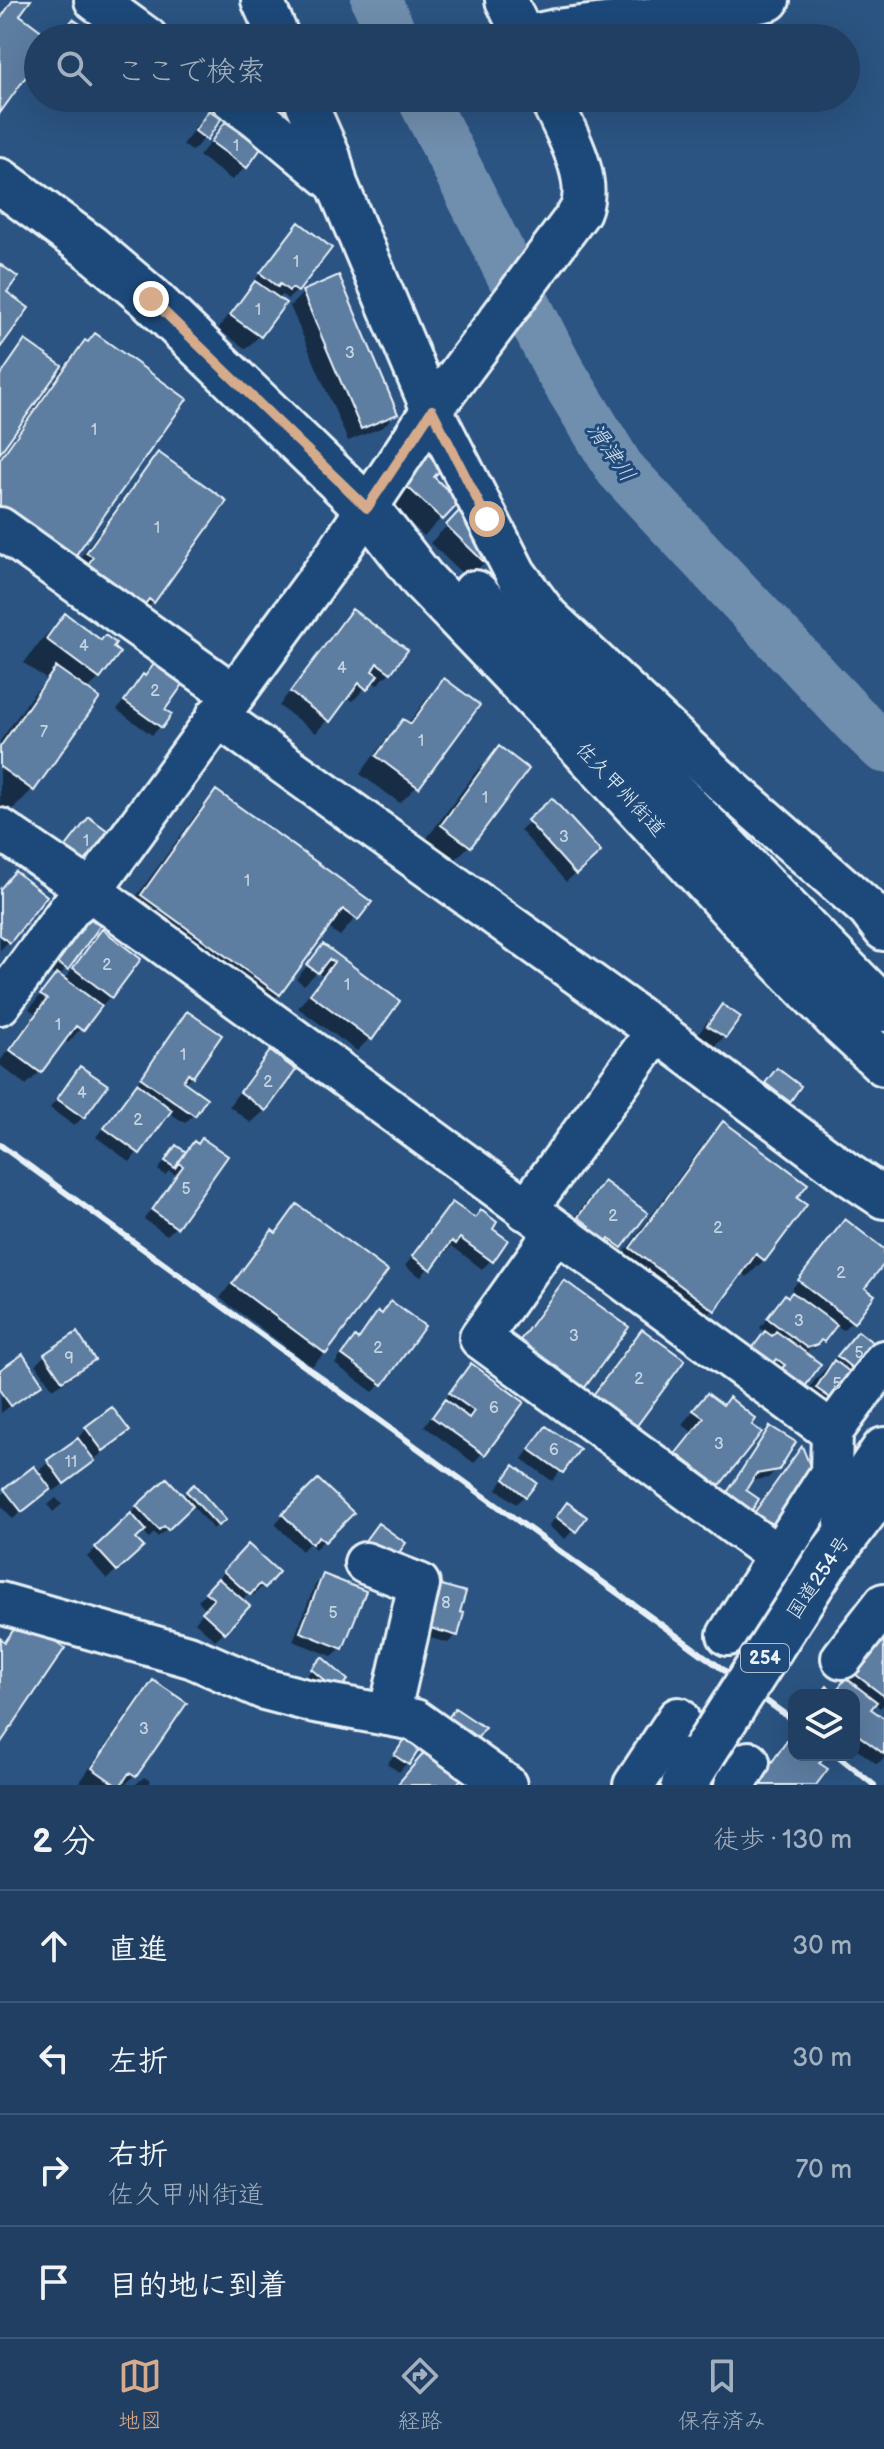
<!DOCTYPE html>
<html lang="ja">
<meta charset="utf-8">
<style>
:root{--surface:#203f62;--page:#2d4a6b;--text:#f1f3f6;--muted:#a2afbe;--line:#3d5877;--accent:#d6ab8b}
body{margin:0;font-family:"Balsamiq Sans","Klee One",sans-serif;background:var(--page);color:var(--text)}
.controls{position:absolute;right:24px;bottom:24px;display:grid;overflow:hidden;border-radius:16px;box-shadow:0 8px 32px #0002}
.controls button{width:72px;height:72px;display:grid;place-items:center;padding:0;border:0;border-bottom:2px solid var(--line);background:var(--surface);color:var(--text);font:40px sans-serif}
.stop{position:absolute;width:24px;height:24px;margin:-18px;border:6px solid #d6ab8b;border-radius:50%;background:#fff}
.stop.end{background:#d6ab8b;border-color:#fff;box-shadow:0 2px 8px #0008}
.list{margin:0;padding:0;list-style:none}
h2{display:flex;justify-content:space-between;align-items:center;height:104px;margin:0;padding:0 32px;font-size:34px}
h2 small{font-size:26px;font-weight:400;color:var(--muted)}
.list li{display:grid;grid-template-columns:52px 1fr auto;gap:24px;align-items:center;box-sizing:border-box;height:112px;padding:0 32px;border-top:2px solid var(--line)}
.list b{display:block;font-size:30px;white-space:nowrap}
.list p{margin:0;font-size:26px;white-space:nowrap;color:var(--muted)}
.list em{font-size:26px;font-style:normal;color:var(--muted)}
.icon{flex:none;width:44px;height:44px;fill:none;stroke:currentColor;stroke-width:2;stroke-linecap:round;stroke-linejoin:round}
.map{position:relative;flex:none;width:884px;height:1785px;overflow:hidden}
.search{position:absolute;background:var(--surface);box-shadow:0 8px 32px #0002;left:24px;right:24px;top:24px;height:88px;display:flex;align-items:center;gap:20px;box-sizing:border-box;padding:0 28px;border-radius:44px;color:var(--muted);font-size:30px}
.sheet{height:552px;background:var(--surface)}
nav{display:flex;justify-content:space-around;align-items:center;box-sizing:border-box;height:112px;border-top:2px solid var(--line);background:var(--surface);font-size:22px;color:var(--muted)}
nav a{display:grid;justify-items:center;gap:4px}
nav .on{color:var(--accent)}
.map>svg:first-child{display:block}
.shadow{fill:#0007}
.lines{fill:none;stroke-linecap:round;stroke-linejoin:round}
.river{stroke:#708ead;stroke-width:50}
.building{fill:#5d7da1;stroke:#e8f1f8;stroke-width:2}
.minor-casing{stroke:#e8f1f8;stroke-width:46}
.major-casing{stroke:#e8f1f8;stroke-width:50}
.highway-casing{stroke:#e8f1f8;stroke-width:50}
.minor{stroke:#1f4a7a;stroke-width:40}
.major{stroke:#1f4a7a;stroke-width:44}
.highway{stroke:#1f4a7a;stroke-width:44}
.rail{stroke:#e8f1f8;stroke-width:6}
.highway-bridge-casing{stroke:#e8f1f8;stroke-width:50;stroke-linecap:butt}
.highway-bridge{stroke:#1f4a7a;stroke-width:44}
.route{stroke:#d6ab8b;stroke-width:10}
.labels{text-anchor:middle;stroke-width:6;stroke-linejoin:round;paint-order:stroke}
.number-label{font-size:16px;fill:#c5d4e2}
.shield{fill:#1f4a7a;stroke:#acbfd2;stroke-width:2}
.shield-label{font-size:18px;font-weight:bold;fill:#e8f1f8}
.street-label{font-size:20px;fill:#e8f1f8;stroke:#1f4a7a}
.water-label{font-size:22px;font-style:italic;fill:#d0dde9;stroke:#1f4a7a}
</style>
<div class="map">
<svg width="884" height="1785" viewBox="0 0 884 1785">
<rect width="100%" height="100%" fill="#2b5482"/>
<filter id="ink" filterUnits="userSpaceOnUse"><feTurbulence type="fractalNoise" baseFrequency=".0125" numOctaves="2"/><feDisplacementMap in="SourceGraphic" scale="16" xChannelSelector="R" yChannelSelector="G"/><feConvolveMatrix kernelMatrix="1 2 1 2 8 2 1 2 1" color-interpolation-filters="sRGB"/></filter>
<g filter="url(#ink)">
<path class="shadow" d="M12 0H28L17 16 48 38H38V68L33 73 28 70 0 109V16Z
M209 113 205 138 192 151 183 145 196 126Z
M225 124 246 167 232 180 199 156Z
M290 234 297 291 288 299 282 295 278 300 283 304 259 336 246 349 218 329 242 297 255 284 253 283Z
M303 293 396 413 383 427 348 441 290 306Z
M95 335 0 530V457L72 355Z
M158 455 153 602 140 615 74 566 145 468Z
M413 469 431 477 457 502 424 536 386 499Z
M460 513 490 557 468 579 430 543Z
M352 611 390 672 377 685 371 681 353 701 346 697 316 733 279 706 339 624Z
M65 616 99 678 86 691 32 790 9 813 0 806V741L34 693 47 680 24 663 42 639Z
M157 662 162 710 161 726 152 735 117 710 134 685Z
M444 681 417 786 400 803 360 774 387 738 404 721 408 724 427 698Z
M499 749 526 769 469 846 446 869 419 849 476 772Z
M217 792 369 902 340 936 327 927 279 994 262 1011 125 912 200 809Z
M552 801 589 861 566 882 520 830Z
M0 890 9 941 0 950Z
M97 926 59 977 64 980 102 932 111 996 102 1005 101 1004 68 1043 64 1039 40 1072 26 1085 0 1065V1061L35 1013 29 1009 56 976 46 970Z
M323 947 397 1002 370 1038 357 1051 298 1008 322 976 317 972 304 985 296 979Z
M723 1006 738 1017 724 1037 707 1054 692 1044 706 1023Z
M187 1014 191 1076 183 1084 193 1115 185 1123 168 1112 130 1162 96 1137 134 1088 179 1023Z
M270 1054 265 1110 251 1123 229 1106 257 1067Z
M81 1068 83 1117 74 1126 50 1108Z
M773 1074 788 1100 784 1104 763 1088Z
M723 1124 795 1198 764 1260 747 1277 741 1272 713 1310 696 1326 614 1266 706 1141Z
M176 1147 185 1153 176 1227 167 1235 144 1219 176 1175 169 1171 165 1175 158 1170Z
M604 1184 621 1247 604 1264 562 1235 587 1201Z
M452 1204 490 1229 491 1260 482 1269 452 1246 446 1252 443 1249 421 1277 405 1266Z
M298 1206 325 1353 312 1366 220 1298 259 1246 272 1233 274 1234Z
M845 1221 884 1251V1260L862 1288 852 1321 843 1330 835 1324 814 1349 811 1348 805 1354 802 1387 744 1359 766 1333 760 1328 776 1306 785 1297 787 1299 794 1292 791 1290Z
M564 1282 626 1328 507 1357 551 1295Z
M391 1304 382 1383 373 1392 335 1364 346 1348 355 1340 356 1341 370 1322 379 1314 381 1315Z
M642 1331 635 1426 622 1439 581 1409 629 1344Z
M858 1334 856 1377 837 1403 794 1412 815 1380Z
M45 1355 93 1359 84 1368 53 1389 36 1364Z
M471 1366 521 1403 474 1463 424 1426Z
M0 1372 40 1383 1 1413Z
M707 1395 718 1485 705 1498 665 1467 692 1432 682 1424Z
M87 1429 128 1431 83 1469 54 1491 51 1486 13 1519 0 1504V1496L33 1469 42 1480 45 1478 39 1470 79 1439 78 1437Z
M770 1429 777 1469 768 1478 749 1481 743 1491 716 1508 762 1437Z
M538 1437 577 1450 552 1481 522 1459Z
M801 1450 771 1522 758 1536 742 1527 789 1462Z
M506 1476 525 1495 516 1504 497 1489Z
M318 1481 351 1513 315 1549 309 1543 302 1551 275 1524Z
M194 1487 223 1520 213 1529 192 1505 158 1537 154 1533 149 1538 143 1530 134 1539 141 1547 107 1579 87 1557 138 1507 182 1498Z
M56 1498 62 1504 53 1512 48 1505Z
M567 1505 584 1518 565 1539 548 1526Z
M239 1555 276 1572 254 1595 250 1592 241 1601 224 1632 215 1640 195 1622 206 1609 198 1601Z
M324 1576 341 1648 332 1656 293 1641 315 1585Z
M458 1613 457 1634 448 1643 416 1634Z
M884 1637V1704L880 1708 874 1703 869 1710 884 1721V1758L877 1764 854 1747V1695H821L834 1693 872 1643Z
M313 1668 337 1691 304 1679Z
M153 1683 134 1775 125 1785H85L80 1782 140 1696Z
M412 1731 407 1763 399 1772 387 1764Z
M144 1777 151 1781 148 1785H135Z"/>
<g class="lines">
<path class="river" d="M376 0 394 38
M422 98 557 366 620 469 860 725 884 748"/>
</g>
<path class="building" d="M13 0H31L20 15 51 38H38V60L0 113V19Z
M73 19 86 28 79 38H71L63 32Z
M209 110 221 119 207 140 195 131Z
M225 122 262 147 247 168 211 142Z
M299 222 332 248 298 292 292 288 289 291 280 284 278 287 260 273Z
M0 264 18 277 7 292 29 308 0 348Z
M339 275 398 414 361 429 302 291Z
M255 281 286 303 261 337 230 315Z
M95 333 187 399 73 559 0 508V459L85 340 88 342Z
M25 340 62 366 0 453V376Z
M430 450 446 464 434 477 460 502 443 520 401 481Z
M158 452 227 501 154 603 149 599 141 610 85 569 93 557 86 553Z
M460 510 477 526 492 557 486 564 446 525Z
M352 609 408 650 391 673 377 663 372 671 378 675 367 690 359 683 330 722 290 692Z
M65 613 101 640 105 635 116 643 113 647 120 653 100 679 46 639Z
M157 660 186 680 165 710 172 714 162 728 124 701 143 674 145 676Z
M56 667 100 698 34 791 0 767V747Z
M444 678 480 705 419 788 376 756 403 719 411 724Z
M499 746 529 769 471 847 441 825Z
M216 790 372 902 358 920 343 909 280 995 141 895Z
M552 798 601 852 576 875 527 820Z
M89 817 108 831 84 863 64 849Z
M15 871 47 896 10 943 0 935V889Z
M86 915 100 926 68 970 53 960Z
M102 929 141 959 112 998 73 968Z
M323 944 400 1001 372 1040 310 994 334 962 329 959 318 973 307 965Z
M57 973 102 1006 83 1031 76 1026 41 1073 10 1050 47 999 40 995Z
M722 1004 741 1017 726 1038 707 1026Z
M187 1011 222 1035 193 1077 188 1073 183 1081 207 1098 195 1116 141 1078Z
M270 1051 296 1070 266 1111 240 1092Z
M80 1066 108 1085 84 1118 57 1099Z
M777 1068 801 1086 790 1102 765 1083Z
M137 1083 172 1110 140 1154 104 1128Z
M723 1121 808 1184 797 1198 807 1205 765 1261 756 1254 715 1311 630 1248Z
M202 1138 228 1156 177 1228 152 1210 183 1166 178 1163 194 1141 198 1144Z
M176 1145 186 1152 175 1168 165 1161Z
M604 1181 648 1213 622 1248 609 1239 606 1243 588 1229 590 1226 578 1217Z
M452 1202 475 1218 481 1210 497 1222 493 1229 508 1240 493 1262 460 1238 456 1244 452 1241 431 1270 412 1256Z
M297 1204 388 1271 326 1354 232 1284 272 1230 276 1233Z
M845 1219 884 1249V1264L865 1288 875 1295 854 1323 798 1280Z
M564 1280 629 1327 583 1390 518 1343Z
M792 1292 837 1325 824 1342 821 1340 817 1345 807 1348 767 1318 785 1294 788 1297Z
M391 1301 425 1326 383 1385 342 1355 355 1337 358 1340 378 1311 382 1314Z
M642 1329 685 1360 636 1427 593 1395Z
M765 1331 772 1336 776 1331 821 1364 804 1388 780 1370 785 1365 777 1359 772 1365 751 1350Z
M858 1331 881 1349 861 1375 837 1356Z
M77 1332 95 1360 62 1381 44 1354Z
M23 1354 43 1384 11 1406 0 1391V1370Z
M834 1360 858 1378 839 1404 816 1388Z
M471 1363 524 1402 485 1455 432 1417 445 1399 469 1418 474 1411 449 1393Z
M707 1393 723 1405 729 1397 756 1419 752 1425 762 1432 719 1486 676 1453 704 1418 693 1410Z
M112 1407 130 1431 103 1451 85 1427Z
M546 1426 580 1449 563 1473 529 1449Z
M770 1426 796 1442 779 1470 756 1474 746 1490 759 1499 749 1515 723 1499Z
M78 1438 95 1461 64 1484 47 1460Z
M802 1446 810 1466 773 1524 754 1513Z
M514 1465 537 1483 526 1497 504 1479Z
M34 1466 51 1489 22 1512 4 1489Z
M167 1478 193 1506 168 1530 164 1526 159 1530 136 1506Z
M318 1479 354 1513 325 1542 319 1536 312 1544 282 1514Z
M194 1484 226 1520 218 1526 186 1491Z
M567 1502 587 1517 576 1532 556 1517Z
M131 1513 146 1530 136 1539 144 1547 117 1571 95 1547Z
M378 1523 406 1543 392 1562 364 1542Z
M248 1544 279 1572 265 1588 260 1584 250 1595 223 1571Z
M323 1574 366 1591 343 1649 300 1632Z
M218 1578 250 1606 225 1633 202 1612 214 1599 205 1592Z
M434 1583 466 1592 460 1612 464 1613 458 1636 423 1626Z
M22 1618 65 1648 0 1744V1638L5 1642Z
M884 1635V1696L851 1671Z
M322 1657 348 1680 338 1692 311 1669Z
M846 1678 877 1702 871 1709 884 1718V1754L854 1732V1695H820L827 1686 835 1692Z
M153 1680 187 1703 136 1777 129 1773 121 1785H116L92 1768Z
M455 1708 485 1728 474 1743 445 1723Z
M412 1729 426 1739 409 1765 394 1755Z
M791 1735 794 1737V1755H819L823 1758 819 1763 828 1769 816 1785H750L762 1776Z
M433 1742 468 1772 456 1785H397Z"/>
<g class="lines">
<defs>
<path id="minor" d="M95 0 147 38
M262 0 279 38
M506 0 524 38
M523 37 556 30 727 9 769 0
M231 98 256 116 337 184
M304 98 330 157 337 184 432 410 516 574 547 616 726 785 868 909 884 930
M0 528 233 694
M217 716 657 1031 845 1172 884 1198
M0 829 91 891 832 1432
M0 1004 71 907 91 891 338 552 432 410 580 211C594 178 564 129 550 98
M526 1210 657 1031
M555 1232 480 1338 779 1557
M365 1563 419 1584 389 1715
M0 1603 191 1657 264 1689 310 1701 415 1720 506 1785
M728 1635 831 1473 832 1432 884 1361
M842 1658 884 1604
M634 1785 678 1718
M735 1785 749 1762"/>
<path id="major" d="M0 181 91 248 151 299 367 508 422 579 552 715 760 939 842 1024 884 1063
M475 593C615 729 747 871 884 1009
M847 1522 867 1475 884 1450"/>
<path id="highway" d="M825 1563 884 1486
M684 1785 704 1752"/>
</defs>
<use href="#minor" class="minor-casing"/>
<use href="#major" class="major-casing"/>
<use href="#highway" class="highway-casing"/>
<use href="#minor" class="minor"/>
<use href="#major" class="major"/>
<use href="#highway" class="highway"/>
<path class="rail" d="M0 1145 794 1721
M837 1755 874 1785"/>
<defs>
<path id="highway-bridge" d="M704 1752 825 1563"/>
</defs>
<use href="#highway-bridge" class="highway-bridge-casing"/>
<use href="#highway-bridge" class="highway-bridge"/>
</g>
</g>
<g class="lines" filter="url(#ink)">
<path class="route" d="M151 299 367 508 432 410 487 519"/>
</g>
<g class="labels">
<g class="number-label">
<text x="236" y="151">1</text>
<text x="296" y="267">1</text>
<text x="258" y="315">1</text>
<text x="350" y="358">3</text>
<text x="94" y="435">1</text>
<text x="157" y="533">1</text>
<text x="84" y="651">4</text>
<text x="342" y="673">4</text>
<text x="155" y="696">2</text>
<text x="44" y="737">7</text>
<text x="421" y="746">1</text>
<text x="485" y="803">1</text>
<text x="564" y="842">3</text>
<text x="86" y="846">1</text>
<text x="247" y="886">1</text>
<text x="107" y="970">2</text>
<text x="347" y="990">1</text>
<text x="58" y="1030">1</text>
<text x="183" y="1060">1</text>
<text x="268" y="1087">2</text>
<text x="82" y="1098">4</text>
<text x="138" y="1125">2</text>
<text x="186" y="1194">5</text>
<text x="613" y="1221">2</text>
<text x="718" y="1233">2</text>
<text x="841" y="1278">2</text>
<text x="799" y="1326">3</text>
<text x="574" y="1341">3</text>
<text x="378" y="1353">2</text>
<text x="859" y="1358">5</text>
<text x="69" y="1363">9</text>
<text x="639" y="1384">2</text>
<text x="837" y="1389">5</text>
<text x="494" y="1413">6</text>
<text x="719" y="1449">3</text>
<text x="554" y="1455">6</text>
<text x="71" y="1467">11</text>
<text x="446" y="1608">8</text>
<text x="333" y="1618">5</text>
<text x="144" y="1734">3</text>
</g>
<rect class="shield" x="741" y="1644" width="48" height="28" rx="6"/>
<g class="shield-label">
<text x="765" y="1664">254</text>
</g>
<g class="street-label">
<text transform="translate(621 789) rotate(47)" y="7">佐久甲州街道</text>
<text transform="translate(818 1577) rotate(-56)" y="7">国道254号</text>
</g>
<g class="water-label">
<text transform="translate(612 452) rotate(55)" y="8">滑津川</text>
</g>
</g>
</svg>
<div class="controls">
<button><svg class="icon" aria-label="layers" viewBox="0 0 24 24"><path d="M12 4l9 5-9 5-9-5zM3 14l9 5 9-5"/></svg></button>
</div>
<div class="stop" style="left:487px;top:519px"></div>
<div class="stop end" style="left:151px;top:299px"></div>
<div class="search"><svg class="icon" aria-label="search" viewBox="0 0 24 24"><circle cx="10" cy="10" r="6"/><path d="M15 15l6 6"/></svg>ここで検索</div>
</div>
<section class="sheet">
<h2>2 分<small>徒歩 · 130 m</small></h2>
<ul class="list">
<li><svg class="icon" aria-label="ahead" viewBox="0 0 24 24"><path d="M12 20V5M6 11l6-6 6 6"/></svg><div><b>直進</b></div><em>30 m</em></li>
<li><svg class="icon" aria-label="left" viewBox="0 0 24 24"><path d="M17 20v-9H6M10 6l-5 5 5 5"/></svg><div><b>左折</b></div><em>30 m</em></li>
<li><svg class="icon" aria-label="right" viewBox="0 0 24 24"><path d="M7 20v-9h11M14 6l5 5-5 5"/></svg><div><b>右折</b><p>佐久甲州街道</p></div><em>70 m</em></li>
<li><svg class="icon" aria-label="arrive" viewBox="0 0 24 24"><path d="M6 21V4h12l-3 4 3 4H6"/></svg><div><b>目的地に到着</b></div></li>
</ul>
</section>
<nav>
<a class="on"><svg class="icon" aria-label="map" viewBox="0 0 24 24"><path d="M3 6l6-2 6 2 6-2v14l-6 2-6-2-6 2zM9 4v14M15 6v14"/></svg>地図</a>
<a><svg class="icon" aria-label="directions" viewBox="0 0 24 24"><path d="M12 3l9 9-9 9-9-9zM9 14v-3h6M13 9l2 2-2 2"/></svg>経路</a>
<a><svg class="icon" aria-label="saved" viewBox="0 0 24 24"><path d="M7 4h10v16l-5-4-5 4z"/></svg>保存済み</a>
</nav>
